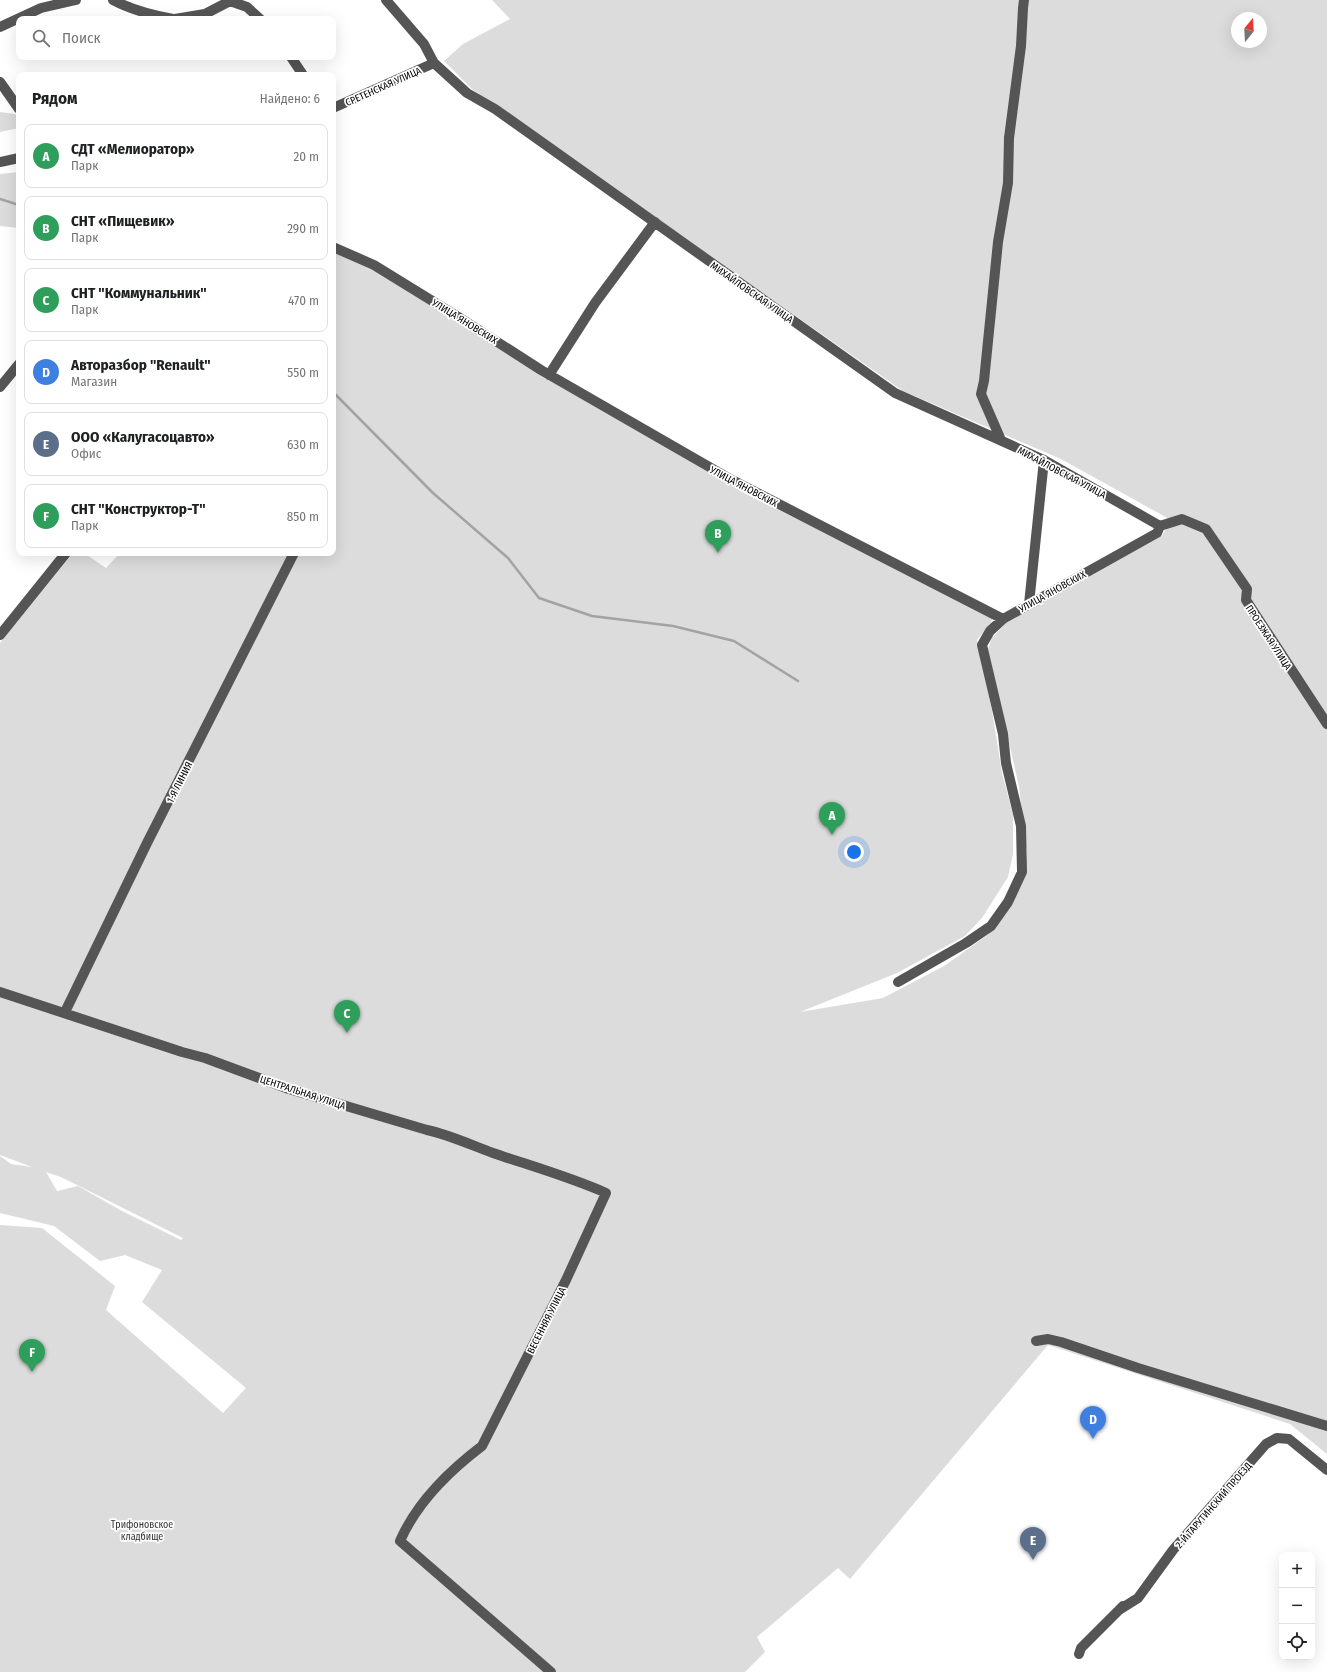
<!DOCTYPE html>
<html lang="ru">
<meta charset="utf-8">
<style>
:root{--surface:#fff;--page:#f2f2f2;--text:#202124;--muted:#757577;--line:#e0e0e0;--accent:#111827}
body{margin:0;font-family:"Fira Sans Condensed",sans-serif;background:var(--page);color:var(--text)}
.controls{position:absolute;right:12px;bottom:12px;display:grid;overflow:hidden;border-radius:8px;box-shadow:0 4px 16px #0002}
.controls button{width:36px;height:36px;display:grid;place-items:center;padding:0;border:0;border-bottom:1px solid var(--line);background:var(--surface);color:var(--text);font:20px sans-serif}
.compass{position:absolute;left:1231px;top:12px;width:36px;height:36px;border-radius:50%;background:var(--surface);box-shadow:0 4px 16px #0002;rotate:18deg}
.you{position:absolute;left:854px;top:852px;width:14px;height:14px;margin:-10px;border:3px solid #fff;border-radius:50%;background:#1a73e8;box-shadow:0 0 0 6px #1a73e833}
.badge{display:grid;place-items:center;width:26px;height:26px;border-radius:50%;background:var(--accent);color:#fff;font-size:13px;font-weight:700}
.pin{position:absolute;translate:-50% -33px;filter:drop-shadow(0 1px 2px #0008)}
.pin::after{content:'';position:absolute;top:21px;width:14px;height:12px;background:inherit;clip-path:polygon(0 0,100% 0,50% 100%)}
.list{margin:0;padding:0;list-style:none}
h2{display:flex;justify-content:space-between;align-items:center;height:52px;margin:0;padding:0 16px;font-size:17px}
h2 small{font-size:13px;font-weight:400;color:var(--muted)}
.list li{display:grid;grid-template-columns:26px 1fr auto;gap:12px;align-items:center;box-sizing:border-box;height:64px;margin:0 8px 8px;padding:0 8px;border:1px solid var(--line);border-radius:8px}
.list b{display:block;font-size:15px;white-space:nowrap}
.list p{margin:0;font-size:13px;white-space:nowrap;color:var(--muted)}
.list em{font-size:13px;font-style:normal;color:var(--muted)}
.icon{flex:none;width:22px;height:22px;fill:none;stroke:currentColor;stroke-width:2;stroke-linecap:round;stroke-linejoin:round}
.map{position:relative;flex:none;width:1327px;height:1672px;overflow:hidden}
.search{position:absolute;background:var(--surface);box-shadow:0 4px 16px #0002;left:16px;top:16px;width:320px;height:44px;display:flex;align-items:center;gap:10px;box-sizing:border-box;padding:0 14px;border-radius:8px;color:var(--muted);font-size:15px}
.panel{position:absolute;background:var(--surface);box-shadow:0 4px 16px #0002;left:16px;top:72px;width:320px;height:484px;border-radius:8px}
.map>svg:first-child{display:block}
.green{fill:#dcdcdc;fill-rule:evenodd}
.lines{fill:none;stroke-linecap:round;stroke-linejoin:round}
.stream{stroke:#a3a3a3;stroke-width:2.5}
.minor{stroke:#555;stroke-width:10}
.labels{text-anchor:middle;stroke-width:3.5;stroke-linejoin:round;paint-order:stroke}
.street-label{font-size:10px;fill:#000;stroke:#fff}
.park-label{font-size:10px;fill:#333;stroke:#fff}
</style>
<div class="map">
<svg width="1327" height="1672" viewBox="0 0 1327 1672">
<rect width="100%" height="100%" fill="#fff"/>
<path class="green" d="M492 0H1327V1454L1290 1424 1048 1345 850 1579 838 1568 757 1637 765 1652 745 1672H0V1225L42 1228 115 1286 106 1310 223 1413 246 1388 142 1302 162 1270 125 1255 100 1261 54 1226 0 1213V1156L11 1164 32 1167 0 1155V643L73 553H84L106 568 120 553H333V251L378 272 525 365 744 493 993 616 991 623 977 640 992 711 1002 773 1013 815V854L1008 877 982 918 965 936 897 973 800 1012 883 998 944 966 989 934 1017 892 1027 854 1019 787 988 649 992 638 1006 623 1162 536 1171 520 1061 459 903 391 472 89 444 61 463 44 510 19ZM1237 18H1261V42H1237ZM46 1172 61 1177 183 1238 181 1240 122 1211 78 1186 57 1191Z
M0 112 15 114 19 120V128L0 132Z
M19 172V228L0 226V174Z"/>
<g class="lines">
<path class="stream" d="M0 199 19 205
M333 392 433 493 508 558 539 598 592 616 673 626 734 641 798 681"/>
<path class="minor" d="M113 0C132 10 151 15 173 19
M386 0 424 44 434 63 467 93 495 109 895 393 1044 460 1160 526
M175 19 205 14 230 1 247 7 260 19
M0 27 41 8 76 0
M291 57 303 75
M0 82 19 109
M333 108 434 63
M0 162 19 158
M333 247 374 265 460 318 541 370 732 480 1003 619 1157 533 1160 526
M549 375 595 303 655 222
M0 387 19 364
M1001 440 981 394 984 381 998 242 1008 183 1009 138 1021 46 1023 8 1024 0
M1160 526 1182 519 1206 529 1247 589 1246 600 1327 724
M1029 604 1044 460
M0 635 66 553
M898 982 966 943 991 926 1008 902 1022 872 1021 826 1006 763 1003 734 982 645 990 631 1003 619
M0 992 182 1052 205 1058 289 1089 427 1130C450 1135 471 1145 493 1153 531 1166 570 1177 606 1193L566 1280 482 1446C449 1471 417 1502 400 1541L551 1672
M65 1012 147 843 294 553
M1036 1341 1048 1339 1061 1342 1138 1368 1327 1426
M1119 1610 1138 1598 1173 1550 1266 1444 1277 1438 1289 1439 1327 1470
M1079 1654 1081 1648 1123 1606"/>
</g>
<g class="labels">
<g class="street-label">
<text transform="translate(383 86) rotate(-24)" y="4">СРЕТЕНСКАЯ УЛИЦА</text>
<text transform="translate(752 292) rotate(35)" y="4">МИХАЙЛОВСКАЯ УЛИЦА</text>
<text transform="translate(465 321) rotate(32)" y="4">УЛИЦА ЯНОВСКИХ</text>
<text transform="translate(1062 472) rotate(28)" y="4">МИХАЙЛОВСКАЯ УЛИЦА</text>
<text transform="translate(744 486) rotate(28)" y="4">УЛИЦА ЯНОВСКИХ</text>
<text transform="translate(1052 591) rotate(-29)" y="4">УЛИЦА ЯНОВСКИХ</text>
<text transform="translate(1269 637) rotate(57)" y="4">ПРОЕЗЖАЯ УЛИЦА</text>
<text transform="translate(179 782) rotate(-63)" y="4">1-Я ЛИНИЯ</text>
<text transform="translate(303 1092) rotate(18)" y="4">ЦЕНТРАЛЬНАЯ УЛИЦА</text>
<text transform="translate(546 1320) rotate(-63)" y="4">ВЕСЕННЯЯ УЛИЦА</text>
<text transform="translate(1213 1505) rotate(-49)" y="4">2-Й ТАРУТИНСКИЙ ПРОЕЗД</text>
</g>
<g class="park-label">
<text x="142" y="1528">Трифоновское<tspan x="142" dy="12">кладбище</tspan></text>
</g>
</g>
</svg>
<div class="controls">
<button>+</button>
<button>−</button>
<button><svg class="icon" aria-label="locate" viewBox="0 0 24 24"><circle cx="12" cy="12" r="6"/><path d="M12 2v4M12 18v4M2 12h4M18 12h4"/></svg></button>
</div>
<svg class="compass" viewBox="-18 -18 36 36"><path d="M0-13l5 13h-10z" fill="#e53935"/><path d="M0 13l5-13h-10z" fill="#757577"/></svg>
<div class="you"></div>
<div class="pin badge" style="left:832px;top:835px;background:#2e9e5b">A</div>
<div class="pin badge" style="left:718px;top:553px;background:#2e9e5b">B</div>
<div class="pin badge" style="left:347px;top:1033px;background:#2e9e5b">C</div>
<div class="pin badge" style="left:1093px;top:1439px;background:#3f7fe0">D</div>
<div class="pin badge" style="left:1033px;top:1560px;background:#5c6f8a">E</div>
<div class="pin badge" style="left:32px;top:1372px;background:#2e9e5b">F</div>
<div class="search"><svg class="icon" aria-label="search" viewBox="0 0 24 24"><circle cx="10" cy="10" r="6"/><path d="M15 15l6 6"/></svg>Поиск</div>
<section class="panel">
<h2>Рядом<small>Найдено: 6</small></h2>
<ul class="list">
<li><span class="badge" style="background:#2e9e5b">A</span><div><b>СДТ «Мелиоратор»</b><p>Парк</p></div><em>20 m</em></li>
<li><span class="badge" style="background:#2e9e5b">B</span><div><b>СНТ «Пищевик»</b><p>Парк</p></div><em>290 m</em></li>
<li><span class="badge" style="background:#2e9e5b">C</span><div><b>СНТ &quot;Коммунальник&quot;</b><p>Парк</p></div><em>470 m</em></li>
<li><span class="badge" style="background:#3f7fe0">D</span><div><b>Авторазбор &quot;Renault&quot;</b><p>Магазин</p></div><em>550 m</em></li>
<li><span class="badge" style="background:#5c6f8a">E</span><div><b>ООО «Калугасоцавто»</b><p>Офис</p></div><em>630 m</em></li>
<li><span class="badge" style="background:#2e9e5b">F</span><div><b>СНТ &quot;Конструктор-Т&quot;</b><p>Парк</p></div><em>850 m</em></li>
</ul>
</section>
</div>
